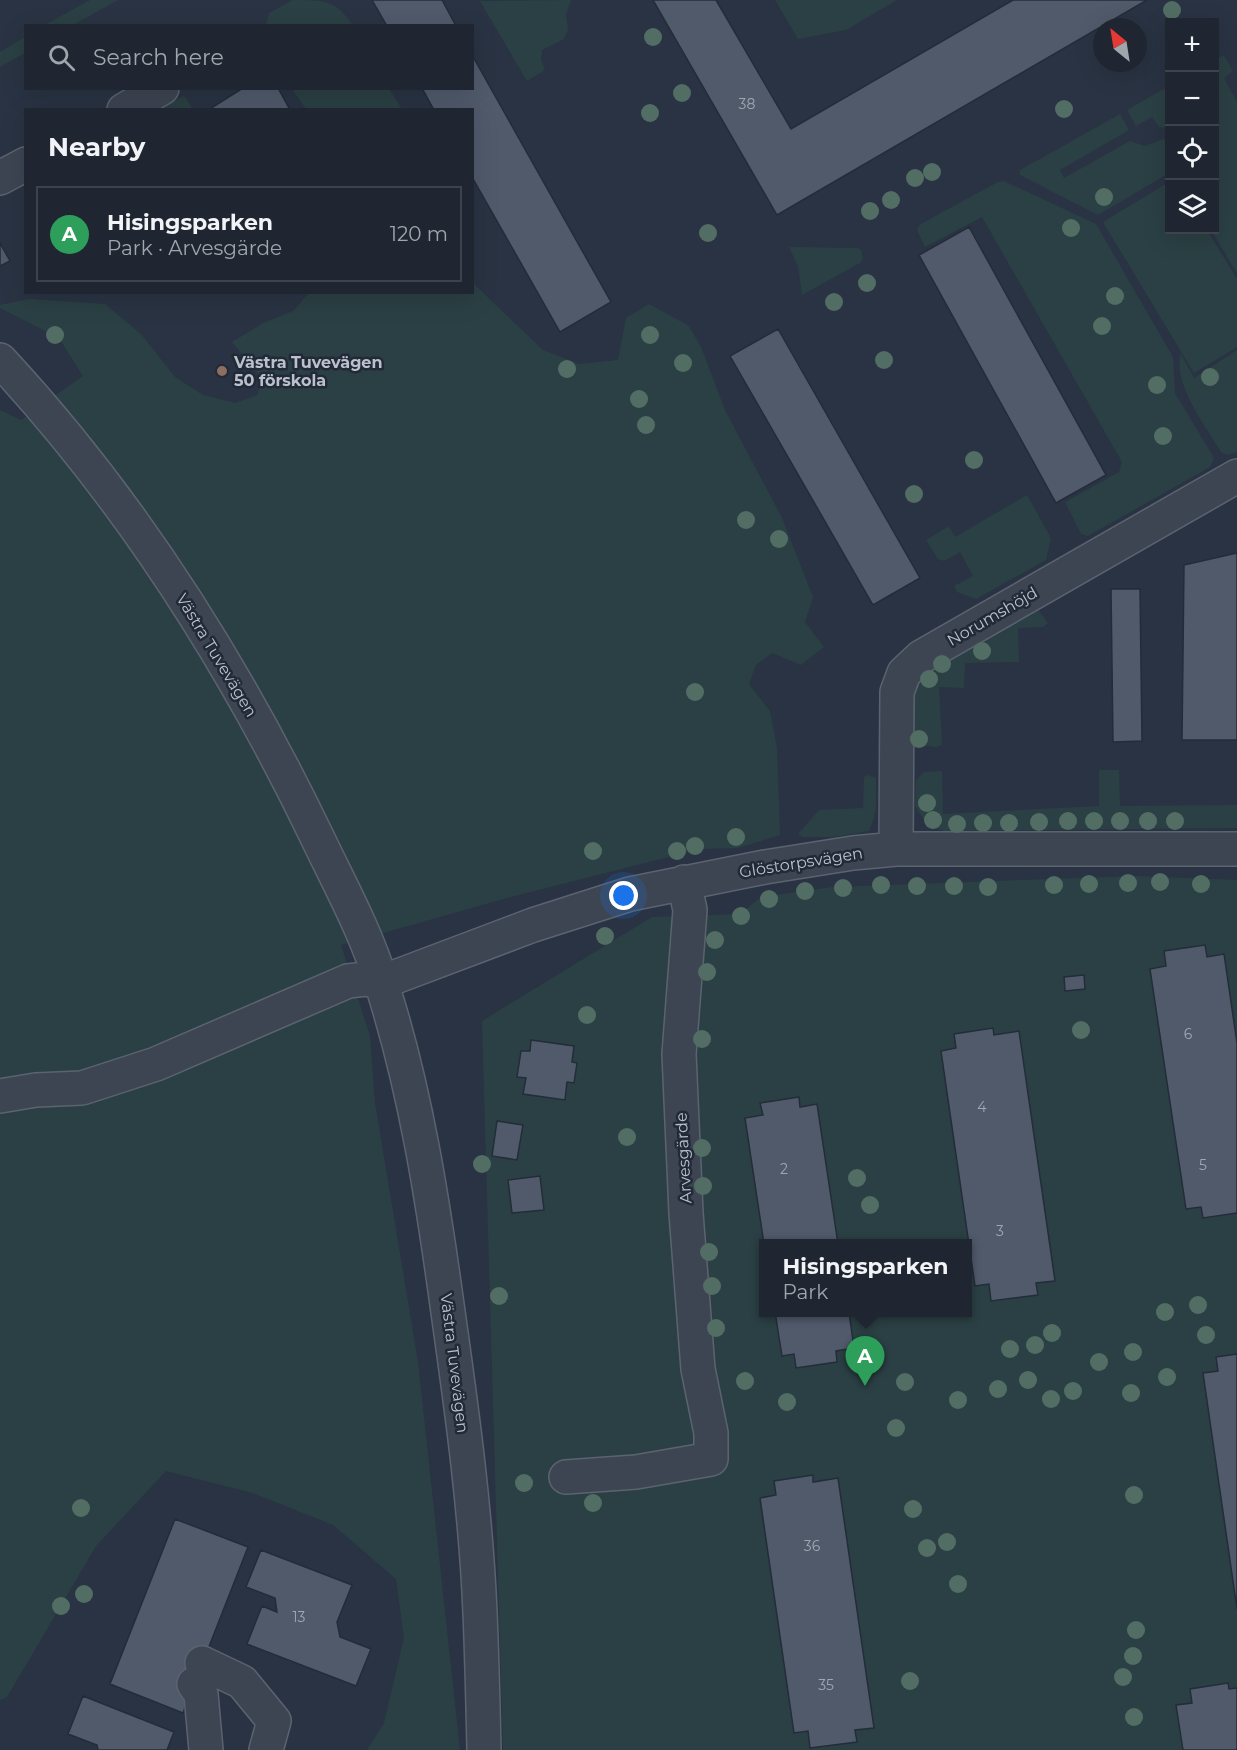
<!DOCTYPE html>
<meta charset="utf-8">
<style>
:root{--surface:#1f2632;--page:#272e3a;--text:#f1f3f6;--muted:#a1a5ac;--line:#3c434d;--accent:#98b9f4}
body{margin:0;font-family:Montserrat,sans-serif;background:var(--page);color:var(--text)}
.controls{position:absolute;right:18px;top:18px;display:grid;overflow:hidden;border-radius:0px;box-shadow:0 6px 24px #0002}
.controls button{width:54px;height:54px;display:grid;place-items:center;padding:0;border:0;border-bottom:2px solid var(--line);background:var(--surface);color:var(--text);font:30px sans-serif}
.compass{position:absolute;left:1093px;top:18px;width:54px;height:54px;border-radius:50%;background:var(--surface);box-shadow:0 6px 24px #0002;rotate:330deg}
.you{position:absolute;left:624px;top:896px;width:21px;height:21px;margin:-15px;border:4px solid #fff;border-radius:50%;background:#1a73e8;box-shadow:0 0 0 9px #1a73e833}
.badge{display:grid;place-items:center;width:39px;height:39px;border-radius:50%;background:var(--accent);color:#fff;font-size:20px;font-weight:700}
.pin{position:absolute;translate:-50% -50px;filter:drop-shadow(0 2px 3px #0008)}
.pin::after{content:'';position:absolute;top:32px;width:21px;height:18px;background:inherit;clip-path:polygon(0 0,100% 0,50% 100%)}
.popup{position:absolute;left:759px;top:1239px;width:213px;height:78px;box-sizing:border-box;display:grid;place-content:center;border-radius:0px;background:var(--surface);filter:drop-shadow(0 2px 4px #0005);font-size:20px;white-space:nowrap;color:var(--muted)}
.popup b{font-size:22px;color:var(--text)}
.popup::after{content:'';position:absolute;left:50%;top:100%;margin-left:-12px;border:12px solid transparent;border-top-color:var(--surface)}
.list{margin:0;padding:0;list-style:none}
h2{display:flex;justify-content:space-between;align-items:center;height:78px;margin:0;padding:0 24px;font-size:26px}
h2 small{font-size:20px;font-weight:400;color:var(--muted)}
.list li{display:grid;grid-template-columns:39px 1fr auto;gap:18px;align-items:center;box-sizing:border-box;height:96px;margin:0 12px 12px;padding:0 12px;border:2px solid var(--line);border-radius:0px}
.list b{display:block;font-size:22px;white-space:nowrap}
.list p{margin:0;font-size:20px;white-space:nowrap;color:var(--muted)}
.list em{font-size:20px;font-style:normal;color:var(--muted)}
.icon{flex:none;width:33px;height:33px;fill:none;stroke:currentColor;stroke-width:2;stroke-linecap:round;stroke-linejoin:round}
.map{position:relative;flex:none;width:1237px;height:1750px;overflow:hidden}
.search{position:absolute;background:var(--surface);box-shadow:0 6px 24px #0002;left:24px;top:24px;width:450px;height:66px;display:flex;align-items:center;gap:15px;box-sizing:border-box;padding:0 21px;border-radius:0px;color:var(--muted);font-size:22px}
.panel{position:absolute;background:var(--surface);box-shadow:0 6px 24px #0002;left:24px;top:108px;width:450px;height:186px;border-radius:0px}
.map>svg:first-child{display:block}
.green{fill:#2b4044;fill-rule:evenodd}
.building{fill:#505a6b;stroke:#242c3a;stroke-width:1.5}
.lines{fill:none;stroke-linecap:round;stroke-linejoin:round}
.minor-casing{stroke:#5c6370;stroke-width:36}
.minor{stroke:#3d4552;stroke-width:33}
.tree{fill:#526d63}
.education-dot{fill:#8d6e63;stroke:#222a38;stroke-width:2}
.labels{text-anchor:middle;stroke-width:5;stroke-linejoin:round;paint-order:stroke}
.number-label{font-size:14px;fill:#a0a7b4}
.poi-label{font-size:16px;font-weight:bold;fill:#bbc1cc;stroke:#222a38;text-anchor:start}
.street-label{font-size:16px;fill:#bbc1cc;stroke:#222a38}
</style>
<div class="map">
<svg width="1237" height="1750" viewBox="0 0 1237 1750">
<rect width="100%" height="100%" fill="#293343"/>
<path class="green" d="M90 0H118L73 25H45Z
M293 0C325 0 335 0 353 25H266L269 13Z
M571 0 566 14 568 30 564 39 542 50 541 60 545 70 527 81 480 1Z
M775 0H897L846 30 798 39Z
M25 37V53L0 67V52Z
M1224 55 1233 71 1224 78 1237 102V273L1211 230H1214L1215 60Z
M1169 86V128L1159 127 1152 117 1136 126 1127 110Z
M292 89H389L402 109H306Z
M184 96 193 109H160Z
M1120 114 1129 130 1060 170 1064 178 1130 141 1145 146 1163 139 1169 141V173L1098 215 1020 175V170Z
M1004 181 1096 224 1169 350 1173 358 1175 393 1214 458 1210 467 1088 536 1081 534 1065 502 1119 472 1122 462 982 217 925 247 917 230 919 225 998 182Z
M1169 182 1170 230H1207L1237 279V347L1194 373 1103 222Z
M789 247 857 248 861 250 863 258 860 263 802 295 798 266Z
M473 283 543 350 579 364 618 360 626 318 649 304 689 326 701 347 725 410 782 518 813 597 805 622 824 647 801 665 772 653 756 665 749 684 770 711 777 748 780 835 738 848 700 849 507 898 341 945 370 1036 375 1103 418 1362 460 1750H367L384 1723 404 1638 396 1579 333 1525 253 1493 166 1471 96 1546 7 1697 0 1700V410L21 420 83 376 59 338 0 308V305L29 299 105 304 141 334 175 377 203 395 235 403 258 395 260 376 232 342 265 322 293 311 309 293 472 292Z
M1237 350V452L1227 455 1221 452C1207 428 1172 383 1181 354L1194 378Z
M1027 495 1051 538 1046 560 976 599 957 592 954 586 973 576 960 552 944 561 938 559 926 540 949 526 955 537Z
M1036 607 1048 623 1043 627 1018 628 1019 662 965 663 964 688 939 687 942 745 936 747 913 744 910 737 915 688 925 669Z
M1099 770H1119L1120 806 1237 805V828L944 831 927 825 915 806 916 780 924 772 942 771 943 814 1099 806Z
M868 775 876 778C876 798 878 813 869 831L834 837H802L798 834 819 810 863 808 864 777Z
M1136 876 1237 880V1750H503L482 1021 652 917 740 914 761 897 833 887ZM763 1244H967V1312H763Z"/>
<path class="building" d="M372 0H442L456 26H387Z
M653 0H716L791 129 1013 0H1147L777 215Z
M472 55 611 302 560 332 472 177V110H434L422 88H472Z
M243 88H278L290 110H208Z
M969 227 1106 475 1056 503 919 255Z
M0 243 10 261 0 266Z
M778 329 920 578 873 605 730 356Z
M1237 553V740H1182L1184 565Z
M1111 589H1140L1142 741 1113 742Z
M1205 945 1207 957 1224 954 1237 1043V1213L1203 1218 1201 1207 1186 1209 1150 969 1166 966 1164 951Z
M1084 975 1085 989 1065 991 1064 977Z
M993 1028 994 1035 1019 1031 1055 1281 1036 1283 1038 1295 991 1301 989 1284 975 1286 941 1051 956 1048 954 1034Z
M531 1040 574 1046 572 1062 577 1063 574 1083 567 1082 565 1100 523 1094 526 1078 517 1077 521 1051H530Z
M799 1097 800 1107 817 1104 838 1244H764L745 1118 763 1115 760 1103Z
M497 1121 523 1125 517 1160 492 1156Z
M540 1176 544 1210 512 1213 508 1180Z
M775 1312H849L854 1348 836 1351 837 1362 796 1368 794 1354 782 1356Z
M1237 1354V1609L1203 1373 1218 1371 1216 1357Z
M813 1475V1482L838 1478 874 1728 855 1730 857 1742 810 1748 808 1731 794 1733 760 1498 776 1495 774 1481Z
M175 1519 248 1547 183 1713 110 1684Z
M261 1550 352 1585 337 1622 340 1637 371 1649 356 1686 247 1644 262 1606 277 1612 275 1598 246 1587Z
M1228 1683 1229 1689 1237 1688V1750H1183L1176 1705 1192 1703 1190 1689Z
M83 1696 174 1732 167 1750H98L97 1745 68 1734Z"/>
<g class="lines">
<defs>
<path id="minor" d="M124 110 162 88
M0 178 26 164
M0 360C131 501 235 666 318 839 341 887 367 934 382 985 416 1091 433 1202 448 1312 462 1411 476 1513 480 1613 482 1659 483 1704 484 1750
M896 849 897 692 904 673 921 657 1237 476
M0 1096 36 1090 82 1088 156 1064 348 981 366 979 382 982 533 925 630 894 765 867 853 853 896 849H1237
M566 1477 636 1472 711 1459V1433L698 1369 686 1213 679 1054 690 910 684 882
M202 1663 242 1682 274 1721 266 1750
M194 1684 201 1694 206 1750"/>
</defs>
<use href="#minor" class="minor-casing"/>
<use href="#minor" class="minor"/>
</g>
<g class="tree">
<circle cx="1172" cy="10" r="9"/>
<circle cx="653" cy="37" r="9"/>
<circle cx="682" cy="93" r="9"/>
<circle cx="1064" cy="109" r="9"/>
<circle cx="650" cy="113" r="9"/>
<circle cx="932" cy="172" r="9"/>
<circle cx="915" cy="178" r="9"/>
<circle cx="1104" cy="197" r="9"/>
<circle cx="891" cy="200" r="9"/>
<circle cx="870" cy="211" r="9"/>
<circle cx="1071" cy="228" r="9"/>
<circle cx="708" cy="233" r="9"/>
<circle cx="867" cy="283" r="9"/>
<circle cx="1115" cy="296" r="9"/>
<circle cx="834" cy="302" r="9"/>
<circle cx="1102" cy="326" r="9"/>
<circle cx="55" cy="335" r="9"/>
<circle cx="650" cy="335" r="9"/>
<circle cx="884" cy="360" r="9"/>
<circle cx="683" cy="363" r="9"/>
<circle cx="567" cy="369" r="9"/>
<circle cx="1210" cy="377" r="9"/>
<circle cx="1157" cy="385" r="9"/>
<circle cx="639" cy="399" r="9"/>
<circle cx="646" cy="425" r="9"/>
<circle cx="1163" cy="436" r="9"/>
<circle cx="974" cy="460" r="9"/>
<circle cx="914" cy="494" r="9"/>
<circle cx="746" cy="520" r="9"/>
<circle cx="779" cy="539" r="9"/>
<circle cx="982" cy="651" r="9"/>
<circle cx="942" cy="664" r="9"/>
<circle cx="929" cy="679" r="9"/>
<circle cx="695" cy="692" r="9"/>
<circle cx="919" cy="739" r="9"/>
<circle cx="927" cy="803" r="9"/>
<circle cx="933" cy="820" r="9"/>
<circle cx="1068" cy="821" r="9"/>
<circle cx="1094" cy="821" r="9"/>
<circle cx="1120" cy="821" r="9"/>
<circle cx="1148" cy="821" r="9"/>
<circle cx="1175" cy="821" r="9"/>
<circle cx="1039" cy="822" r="9"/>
<circle cx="983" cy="823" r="9"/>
<circle cx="1009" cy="823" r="9"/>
<circle cx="957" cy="824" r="9"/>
<circle cx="736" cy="837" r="9"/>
<circle cx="695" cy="846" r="9"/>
<circle cx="593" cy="851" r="9"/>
<circle cx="677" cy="851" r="9"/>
<circle cx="1160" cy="882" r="9"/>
<circle cx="1128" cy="883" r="9"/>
<circle cx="1089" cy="884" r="9"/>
<circle cx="1201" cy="884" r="9"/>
<circle cx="881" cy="885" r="9"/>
<circle cx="1054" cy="885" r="9"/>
<circle cx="917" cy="886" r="9"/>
<circle cx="954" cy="886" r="9"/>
<circle cx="988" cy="887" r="9"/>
<circle cx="843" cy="888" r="9"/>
<circle cx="805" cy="891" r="9"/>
<circle cx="769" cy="899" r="9"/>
<circle cx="741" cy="916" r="9"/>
<circle cx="605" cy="936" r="9"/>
<circle cx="715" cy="940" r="9"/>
<circle cx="707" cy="972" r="9"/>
<circle cx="587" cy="1015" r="9"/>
<circle cx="1081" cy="1030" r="9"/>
<circle cx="702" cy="1039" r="9"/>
<circle cx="627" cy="1137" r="9"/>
<circle cx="702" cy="1148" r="9"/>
<circle cx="482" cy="1164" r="9"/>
<circle cx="857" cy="1178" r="9"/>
<circle cx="703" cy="1186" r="9"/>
<circle cx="870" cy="1205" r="9"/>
<circle cx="709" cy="1252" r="9"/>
<circle cx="712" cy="1286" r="9"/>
<circle cx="499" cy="1296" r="9"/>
<circle cx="1198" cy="1305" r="9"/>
<circle cx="1165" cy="1312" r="9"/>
<circle cx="716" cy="1328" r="9"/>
<circle cx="1052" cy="1333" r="9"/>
<circle cx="1206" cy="1335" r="9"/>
<circle cx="1035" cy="1345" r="9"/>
<circle cx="1010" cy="1349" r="9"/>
<circle cx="1133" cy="1352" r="9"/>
<circle cx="1099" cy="1362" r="9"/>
<circle cx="1167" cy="1377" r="9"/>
<circle cx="1028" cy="1380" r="9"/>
<circle cx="745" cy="1381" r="9"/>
<circle cx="905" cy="1382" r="9"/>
<circle cx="998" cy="1389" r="9"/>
<circle cx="1073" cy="1391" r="9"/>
<circle cx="1131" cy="1393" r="9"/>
<circle cx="1051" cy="1399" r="9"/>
<circle cx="958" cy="1400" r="9"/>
<circle cx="787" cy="1402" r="9"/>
<circle cx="896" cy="1428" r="9"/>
<circle cx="524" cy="1483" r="9"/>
<circle cx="1134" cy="1495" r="9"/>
<circle cx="593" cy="1503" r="9"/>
<circle cx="81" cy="1508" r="9"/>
<circle cx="913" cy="1509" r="9"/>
<circle cx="947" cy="1542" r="9"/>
<circle cx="927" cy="1548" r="9"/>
<circle cx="958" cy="1584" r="9"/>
<circle cx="84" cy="1594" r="9"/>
<circle cx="61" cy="1606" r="9"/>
<circle cx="1136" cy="1630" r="9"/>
<circle cx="1133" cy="1656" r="9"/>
<circle cx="1123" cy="1677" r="9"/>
<circle cx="910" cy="1681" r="9"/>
<circle cx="1134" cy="1717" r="9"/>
</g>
<circle class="education-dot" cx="222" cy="371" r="6"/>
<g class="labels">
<g class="number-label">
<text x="747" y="109">38</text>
<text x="1188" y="1039">6</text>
<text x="982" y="1112">4</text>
<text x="1203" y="1170">5</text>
<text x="784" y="1174">2</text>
<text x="1000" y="1236">3</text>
<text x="812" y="1551">36</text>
<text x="299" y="1622">13</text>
<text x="826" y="1690">35</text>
</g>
<g class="poi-label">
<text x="234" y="368">Västra Tuvevägen<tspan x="234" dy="18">50 förskola</tspan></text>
</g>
<g class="street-label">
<text transform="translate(992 616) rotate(-30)" y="6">Norumshöjd</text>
<text transform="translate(217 655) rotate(59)" y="6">Västra Tuvevägen</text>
<text transform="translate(801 862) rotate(-9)" y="6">Glöstorpsvägen</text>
<text transform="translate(683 1158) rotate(-93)" y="6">Arvesgärde</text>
<text transform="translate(455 1363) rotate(83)" y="6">Västra Tuvevägen</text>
</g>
</g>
</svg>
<div class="controls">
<button>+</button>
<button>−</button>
<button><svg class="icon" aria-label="locate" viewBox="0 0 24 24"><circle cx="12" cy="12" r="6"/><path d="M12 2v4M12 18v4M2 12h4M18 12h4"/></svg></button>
<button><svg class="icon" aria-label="layers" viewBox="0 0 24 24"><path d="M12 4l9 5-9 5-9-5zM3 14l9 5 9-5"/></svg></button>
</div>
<svg class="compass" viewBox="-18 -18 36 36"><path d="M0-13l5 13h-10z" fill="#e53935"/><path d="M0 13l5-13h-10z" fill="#a1a5ac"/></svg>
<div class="you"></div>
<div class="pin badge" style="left:865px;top:1386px;background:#2e9e5b">A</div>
<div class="popup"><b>Hisingsparken</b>Park</div>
<div class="search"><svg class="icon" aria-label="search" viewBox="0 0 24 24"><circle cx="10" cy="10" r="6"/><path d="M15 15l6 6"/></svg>Search here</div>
<section class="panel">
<h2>Nearby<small></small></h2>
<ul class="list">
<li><span class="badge" style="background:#2e9e5b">A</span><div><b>Hisingsparken</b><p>Park · Arvesgärde</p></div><em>120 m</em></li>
</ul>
</section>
</div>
